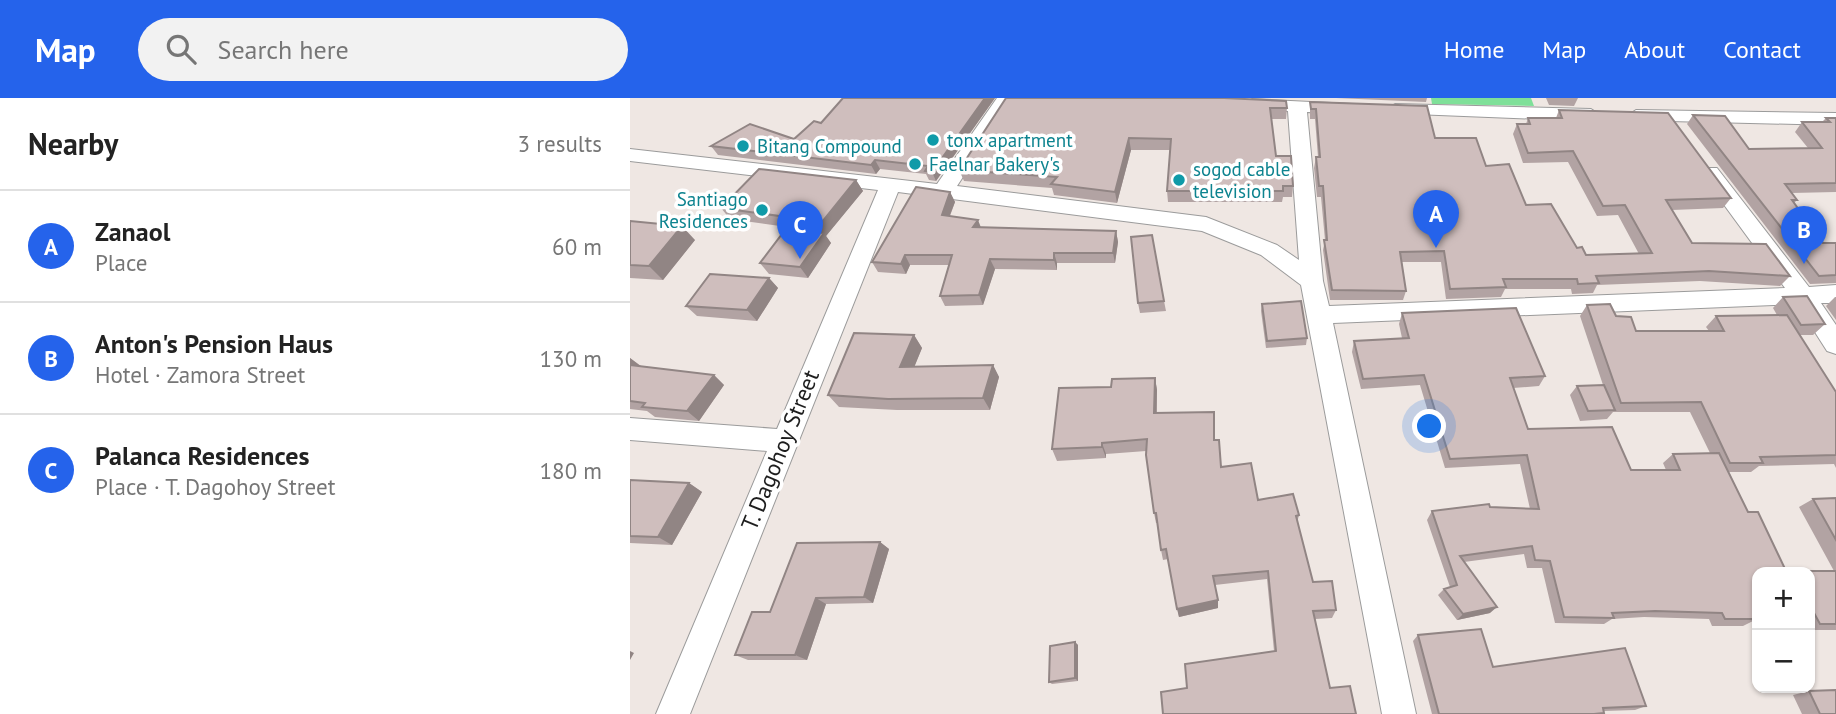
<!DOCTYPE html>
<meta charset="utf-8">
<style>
:root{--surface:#fff;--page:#f2f2f2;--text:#222;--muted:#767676;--line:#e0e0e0;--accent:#2563eb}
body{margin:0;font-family:"PT Sans",sans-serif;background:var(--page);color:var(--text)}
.controls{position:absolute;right:21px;bottom:21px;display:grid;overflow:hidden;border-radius:14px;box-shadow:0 2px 5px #0004}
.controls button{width:63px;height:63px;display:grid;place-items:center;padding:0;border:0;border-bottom:2px solid var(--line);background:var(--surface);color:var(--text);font:35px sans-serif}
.you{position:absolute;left:800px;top:329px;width:24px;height:24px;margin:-18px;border:5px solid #fff;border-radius:50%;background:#1a73e8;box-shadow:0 0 0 10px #1a73e833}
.badge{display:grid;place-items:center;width:46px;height:46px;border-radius:50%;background:var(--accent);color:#fff;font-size:23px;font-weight:700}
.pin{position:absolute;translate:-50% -58px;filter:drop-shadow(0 2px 4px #0008)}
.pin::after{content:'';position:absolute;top:37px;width:24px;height:21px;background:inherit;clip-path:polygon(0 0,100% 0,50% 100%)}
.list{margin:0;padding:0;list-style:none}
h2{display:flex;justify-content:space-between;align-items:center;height:91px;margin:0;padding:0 28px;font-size:30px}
h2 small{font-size:23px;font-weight:400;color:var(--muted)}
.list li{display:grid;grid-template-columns:46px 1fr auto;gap:21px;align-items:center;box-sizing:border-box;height:112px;padding:0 28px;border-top:2px solid var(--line)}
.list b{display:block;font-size:26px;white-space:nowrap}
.list p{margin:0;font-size:23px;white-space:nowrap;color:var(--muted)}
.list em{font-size:23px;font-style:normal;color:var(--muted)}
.icon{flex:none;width:38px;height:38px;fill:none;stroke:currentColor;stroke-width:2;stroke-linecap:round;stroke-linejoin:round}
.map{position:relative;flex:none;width:1206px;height:616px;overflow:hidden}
header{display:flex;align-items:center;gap:42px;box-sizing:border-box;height:98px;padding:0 35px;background:var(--accent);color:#fff}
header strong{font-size:33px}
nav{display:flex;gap:38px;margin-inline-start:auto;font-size:24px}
.search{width:490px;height:63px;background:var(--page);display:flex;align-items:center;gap:18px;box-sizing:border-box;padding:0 24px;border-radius:38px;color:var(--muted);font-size:26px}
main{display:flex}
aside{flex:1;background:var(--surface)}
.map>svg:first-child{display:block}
.pitch{fill:#7fe099}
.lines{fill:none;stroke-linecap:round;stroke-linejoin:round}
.minor-casing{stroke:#9b9b9b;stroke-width:2}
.minor{fill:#fff;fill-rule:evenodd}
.wall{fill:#b2a3a3}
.shaded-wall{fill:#918584}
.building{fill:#cfbebd;stroke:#918584;stroke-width:2}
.culture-dot{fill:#0f9aa8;stroke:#fff;stroke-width:2.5}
.labels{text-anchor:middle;stroke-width:7;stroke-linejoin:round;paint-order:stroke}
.far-culture-label{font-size:19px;fill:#0d838f;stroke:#fff;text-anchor:start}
.street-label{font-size:23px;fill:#1e1e1e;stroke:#fff}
</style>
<header>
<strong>Map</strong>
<div class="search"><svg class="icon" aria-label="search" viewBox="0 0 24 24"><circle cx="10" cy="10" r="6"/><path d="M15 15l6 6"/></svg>Search here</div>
<nav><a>Home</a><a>Map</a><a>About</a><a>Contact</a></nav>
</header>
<main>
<aside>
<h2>Nearby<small>3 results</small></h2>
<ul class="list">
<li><span class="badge">A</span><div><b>Zanaol</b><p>Place</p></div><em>60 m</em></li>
<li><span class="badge">B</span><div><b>Anton's Pension Haus</b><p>Hotel · Zamora Street</p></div><em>130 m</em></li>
<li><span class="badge">C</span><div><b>Palanca Residences</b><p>Place · T. Dagohoy Street</p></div><em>180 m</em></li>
</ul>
</aside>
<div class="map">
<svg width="1206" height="616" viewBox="0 0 1206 616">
<rect width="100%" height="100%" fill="#efe7e3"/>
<path class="pitch" d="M801 0H901L904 8 802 6Z"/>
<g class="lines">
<defs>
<path id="minor" d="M367 0H385L327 88 576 119 647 147 669 162 658 13 622 11 613 6 622 1 722 6 725 10 716 15 677 14 693 183 699 208 1155 190 1070 74 1073 70H1087L1179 189 1206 187V205H1191L1206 227V256L1197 253 1167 206 703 225 786 616H752L671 187 631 157 572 133 268 94 60 616H26L137 353 0 342V320L147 331 248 92 0 63V51L307 86Z
M765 6 961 11 970 17 961 23 759 15 756 11Z
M1006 12 1206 15V27L999 22 997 18Z"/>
</defs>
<use href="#minor" class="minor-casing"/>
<use href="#minor" class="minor"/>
</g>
<path class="wall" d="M365 0 306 83 299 82 296 76 250 71 246 76 88 57 81 48 164 41 191 25Z
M376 0 657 10 656 21H641L646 58 663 88 662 99H653L652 104H538L537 93 540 52H501L487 105 424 97 422 90 334 83 329 72Z
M706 0H797L796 4Z
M916 0H948L944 8 919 7Z
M680 4 805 40 856 68 896 107 956 157 1009 156 988 117 967 118 938 64 893 65 883 36 887 26H896L898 20H926L929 12 1101 100 1093 110 1042 112 1062 145 1160 178 1150 188 1070 183 967 187 963 195 942 196 941 191H875L871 199 816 201 811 164H772L776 193 773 202H700L693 152 695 142 691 99H687L684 70 686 59H688L685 21H680Z
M1063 17 1119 51 1178 50 1165 34 1172 24H1192L1196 20H1206V94L1161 95 1167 102 1164 105 1193 145H1206V185L1180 186 1057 26Z
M226 82 233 93 196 138 201 145 178 180 139 176 130 165 157 129 100 121 91 110Z
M320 94 325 104 320 118 351 130 486 133 488 144 485 165H427V172L365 171 353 207 315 208 310 198 319 167H280L276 176 248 174 242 164Z
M0 123 65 142 33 182 0 180Z
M139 180 148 190 127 223 67 218 56 208Z
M1153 199 1195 226 1183 237H1169L1206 294V370L1204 366 1129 368 1121 374H1099L1118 414 1156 473H1204L1169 409 1183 401 1206 400V532H1180V474H1127V521L1113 528H1082L1079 521 1014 519 982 521 974 526 925 525 912 470H897L894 456 834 464 860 515 827 522 808 497 814 491 820 489 797 422 802 413 860 409 900 411 890 366 815 370 790 287 731 291 722 254 724 243 772 240 769 226 772 215 915 278 909 288 883 290 898 331 1001 372H1036L1033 365 1043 356 1080 355 1060 314H983L977 321 950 323 940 297 947 288 973 287 950 218 957 207 986 218 1006 233H1079L1076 229 1086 218 1147 217 1143 210Z
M1205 199H1206V222L1196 208Z
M534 203 536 213 510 215 508 205Z
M632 206 677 240 676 247 636 250 631 213Z
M284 237 292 250 284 269 363 267 369 279 360 312H267L209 309 198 297Z
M0 260 11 268 84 277 94 287 69 323 25 319 17 313 0 311Z
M525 280 527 292V315L584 342 591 369 628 402 669 417 667 425 683 484 706 512 702 520 685 521 700 590 726 616 557 590 644 553 637 481 585 487 588 510 549 519 538 461 533 462 531 452 528 425H526L524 415 516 353 476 356V360L427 363 422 351 481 289Z
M0 382 59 385 72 394 42 447 0 445Z
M250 444 259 451 243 505 196 506 177 562H118L105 557 140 514Z
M788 537 863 569 1016 608 1005 612 974 613V615L972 616H802L783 543Z
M445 544 448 547V583L422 586 419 584Z
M1179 593 1206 616H1172L1163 597Z"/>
<path class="shaded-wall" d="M355 0H365L306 83 302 74Z
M499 40 501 52 487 105 485 94Z
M245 62 250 71 246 76 241 67Z
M226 82 233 93 196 138 201 145 178 180 170 169 184 134Z
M320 94 325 104 316 127 312 117Z
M348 122 352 132 343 129Z
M52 128 65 142 33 182 19 168Z
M486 133 488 144 485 165 483 155Z
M424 155 427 165V172L424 162Z
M275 157 280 167 276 176 271 166Z
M360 161 365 171 353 207 349 197Z
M139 180 148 190 127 223 117 212Z
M284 237 292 250 279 282 270 269Z
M0 260 13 270H0Z
M363 267 369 279 360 312 353 300Z
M84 277 94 287 69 323 57 313Z
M525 280 527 292 526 327 524 315Z
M472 345 476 356V360L472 349Z
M59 385 72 394 42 447 28 439Z
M250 444 259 451 243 505 234 499Z
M186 500 196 506 177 562 165 557Z
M588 502V510L549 519 547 511Z
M867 509 860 515 827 522 833 516Z
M445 544 448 547V583L445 580Z
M0 553 4 555 0 562Z"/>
<path class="building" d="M213 0H355L302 74 295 73 298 68 245 62 241 67 81 48 120 26 164 41 184 23 191 25Z
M376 0H594L656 3 657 10H640L646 58H661L663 88H653V93H537L541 41 499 40 485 94 421 86 427 79 329 72Z
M680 4 797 8 805 40H846L856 68 879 66 896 107 921 106 947 150 952 149 956 157 1022 155 995 107 973 108 943 53 898 55 887 26H900L898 20H932L929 12 1038 15 1101 100 1036 102 1062 145 1136 146 1160 178 1079 173 966 178 969 185 948 186 947 181H873L876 189 820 191 814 153 770 154 776 193 702 192 694 142H697L693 88H689L686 59H690L686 11H681Z
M1063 17 1095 18 1119 51 1192 50 1172 24H1200L1196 20H1206V85L1155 86 1167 102H1162L1193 145H1206V177L1189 178Z
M129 71 226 82 184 134 194 135 170 169 130 165 164 120 91 110Z
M286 89 320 94 312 117 348 122 343 129 486 133 483 155H424V162L360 161 349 197 310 198 322 157H275L271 166 242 164Z
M0 123 52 128 19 168 0 167Z
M522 137 534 203 508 205 501 139Z
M80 176 139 180 117 212 56 208Z
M1177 198 1195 226 1171 227 1153 199Z
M671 203 677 240 637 243 632 206Z
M980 206 986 218 1001 219 1006 233H1094L1086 218 1157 217 1206 294V357L1130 359 1133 365H1100L1071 304 991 305 957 207Z
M886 210 915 278 880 280 898 331 982 329 1001 372H1050L1043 356 1089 355 1118 414H1128L1156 473H1206V526H1190L1184 515H1180V474H1127V515H1124L1127 521H1095L1092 515 1025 513 982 515 984 520 934 519 920 463 905 462 902 448 830 458 867 509 833 516 814 491 827 487 802 413 859 406 860 409 909 411 897 357 820 361 794 277 733 281 724 243 779 240 772 215Z
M224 235 284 237 270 269 363 267 353 300 258 301 198 297Z
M0 267 84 277 57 313 12 309 15 305 0 303Z
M525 280 524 315 584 314V342H589L591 369 621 365 628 402 663 396 669 417 666 418 683 484 702 483 706 512 683 513 700 590 720 588 726 616H533L531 594 557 590 555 566 646 553 638 473 583 478 588 502 547 511 536 451 531 452 526 415H524L516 357 517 341 472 345V349L422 351 429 290 481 289 482 281Z
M974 287 985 312 958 313 947 288Z
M0 382 59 385 28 439 0 438Z
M1206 400V442L1183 401Z
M250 444 234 499 186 500 165 557H105L122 514H140L167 445Z
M851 531 863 569 995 550 1016 608 973 610 974 615 964 616H809L788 537Z
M445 544V580L419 584 420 548Z
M1206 592V616H1190L1179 593Z"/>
<g class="culture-dot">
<circle cx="303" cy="42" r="7"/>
<circle cx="113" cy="48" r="7"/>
<circle cx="285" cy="66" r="7"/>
<circle cx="549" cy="82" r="7"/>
<circle cx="132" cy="112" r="7"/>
</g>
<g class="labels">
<g class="far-culture-label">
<text x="317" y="49">tonx apartment</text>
<text x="127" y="55">Bitang Compound</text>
<text x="299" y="73">Faelnar Bakery's</text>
<text x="563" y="78">sogod cable<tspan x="563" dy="22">television</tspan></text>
<text x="118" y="108" text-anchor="end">Santiago<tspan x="118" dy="22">Residences</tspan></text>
</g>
<g class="street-label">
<text transform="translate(150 352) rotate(-68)" y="8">T. Dagohoy Street</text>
</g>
</g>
</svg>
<div class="controls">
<button>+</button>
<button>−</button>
</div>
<div class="you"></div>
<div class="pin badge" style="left:806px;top:150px">A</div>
<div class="pin badge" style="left:1174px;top:166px">B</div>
<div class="pin badge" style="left:170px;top:161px">C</div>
</div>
</main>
